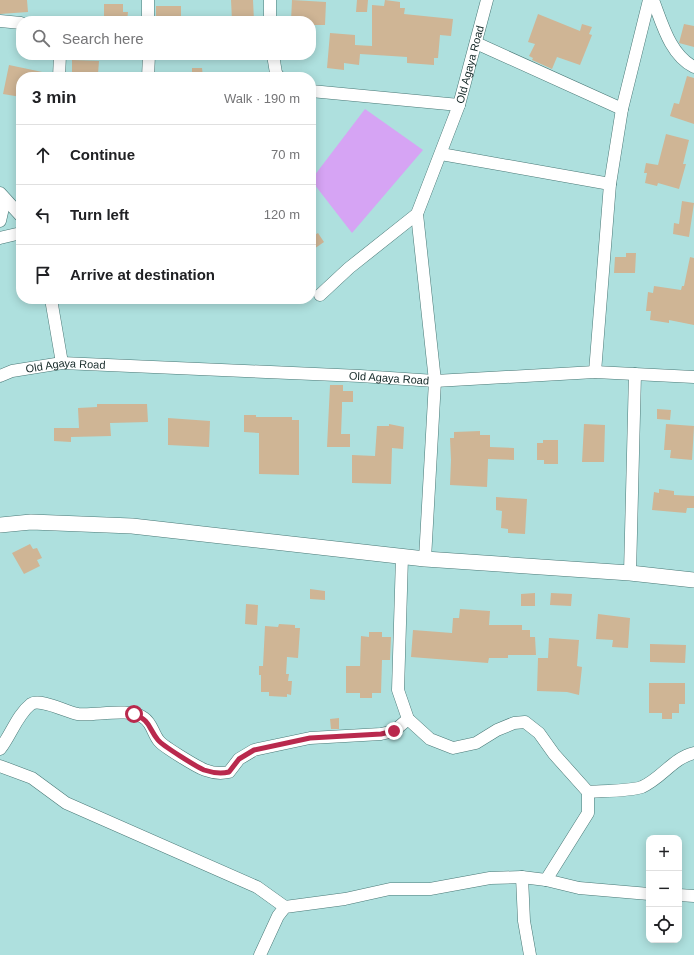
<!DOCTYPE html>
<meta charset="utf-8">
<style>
:root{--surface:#fff;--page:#f6f6f6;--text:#202124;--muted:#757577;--line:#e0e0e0}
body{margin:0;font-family:Arial,sans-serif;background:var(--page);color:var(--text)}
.controls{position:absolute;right:12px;bottom:12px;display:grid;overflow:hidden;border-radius:8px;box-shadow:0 2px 10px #0003}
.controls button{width:36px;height:36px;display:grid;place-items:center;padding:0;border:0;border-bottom:1px solid var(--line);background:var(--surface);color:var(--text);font:20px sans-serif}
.stop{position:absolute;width:12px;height:12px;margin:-9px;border:3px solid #b9294d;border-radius:50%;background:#fff}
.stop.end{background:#b9294d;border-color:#fff;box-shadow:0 1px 4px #0008}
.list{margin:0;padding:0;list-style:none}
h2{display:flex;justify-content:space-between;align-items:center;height:52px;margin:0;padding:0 16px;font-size:17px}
h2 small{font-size:13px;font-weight:400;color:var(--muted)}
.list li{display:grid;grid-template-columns:26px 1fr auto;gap:12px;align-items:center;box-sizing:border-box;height:60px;padding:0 16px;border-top:1px solid var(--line)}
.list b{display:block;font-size:15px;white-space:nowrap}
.list em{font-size:13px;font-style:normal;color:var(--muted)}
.icon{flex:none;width:22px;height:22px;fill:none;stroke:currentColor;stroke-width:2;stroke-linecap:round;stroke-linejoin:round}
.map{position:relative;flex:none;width:694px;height:955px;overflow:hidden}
.search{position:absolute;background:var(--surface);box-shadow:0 2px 10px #0003;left:16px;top:16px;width:300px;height:44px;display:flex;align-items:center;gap:10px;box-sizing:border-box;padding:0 14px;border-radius:16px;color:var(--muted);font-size:15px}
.panel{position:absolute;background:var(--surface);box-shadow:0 2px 10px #0003;left:16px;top:72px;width:300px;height:232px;border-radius:16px}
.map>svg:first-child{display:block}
.green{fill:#d6a4f4}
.building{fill:#cfb595}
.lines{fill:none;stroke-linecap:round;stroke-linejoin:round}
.minor-casing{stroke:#497876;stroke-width:13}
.tertiary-casing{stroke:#497876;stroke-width:16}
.minor{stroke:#fff;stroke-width:12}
.tertiary{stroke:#fff;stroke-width:15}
.route{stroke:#b9294d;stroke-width:5}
.labels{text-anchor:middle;stroke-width:3;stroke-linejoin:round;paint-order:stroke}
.street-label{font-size:11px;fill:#142827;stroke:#aee0de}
</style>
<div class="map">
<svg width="694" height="955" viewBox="0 0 694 955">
<rect width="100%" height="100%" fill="#aee0de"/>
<path class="green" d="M365 109 423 150 352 233 311 180Z"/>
<path class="building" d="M0 0H27L28 12 0 14Z
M231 0H253L254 21H232Z
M292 0 326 2 325 25H311V21H291Z
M357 0H368L367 12H356Z
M385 0 400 2V8H405L404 14 453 19 451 36 440 35 438 58H434V65L407 63V57L360 54 359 65 344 63V70L327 68 330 33 355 35V45L372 46V5L384 6Z
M104 4H123V12H128L127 21H104Z
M156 6H181V21H156Z
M538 14 580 31 582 24 592 27 589 34 592 35 580 65 557 57 552 69 532 60 533 58 529 56 535 44 528 42Z
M684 24 694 26V47L679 43Z
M72 60 99 61 98 74 72 73Z
M9 65 47 73 46 77H21V97L3 94Z
M192 68H202L203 77H192Z
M687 76 694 78V124L670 116 674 103 679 104Z
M666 134 689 140 683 164H686L679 189 658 183 657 186 645 183 647 173H644L646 163 658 165Z
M682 201 694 203 689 237 673 234 674 223 679 224Z
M318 233 324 242 311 251V237Z
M626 253H636L635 273H614L615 257H626Z
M690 257 694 258V325L669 320V323L650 320 651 311H646L648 292 653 293 654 286 681 290 682 286H684Z
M330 385H343V391H353V402H342V408L341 434H350V447H327Z
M97 404H147L148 422 110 423 111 436 71 437V442L54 441V428H79L78 408 97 407Z
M657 409 671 410 670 420 657 419Z
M244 415H256V417H292V420H299V475L259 474V433L244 432Z
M168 418 210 421 209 447 168 445Z
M389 424 404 427 403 449 392 448 391 484 352 483V455L375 456 377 426H389Z
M584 424 605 425 604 462H582Z
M666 424 694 426 692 460 670 458 671 450H664Z
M480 431V435H490V447L514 448V460L488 459 487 487 450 485 451 460 450 438H454V432Z
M543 440H558V464H544V460H537V443H543Z
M659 489 674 491V495L694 496V508H687L686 513 652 510 654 492 659 493Z
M496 497 527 499 525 534 508 533V529L501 528 502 511 496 510Z
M30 544 33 549 37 548 42 558 37 560 40 566 24 574 12 553Z
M310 589 325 591V600L310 599Z
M535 593V606H521V594Z
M551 593 572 594 571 606 550 605Z
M246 604 258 605 257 625 245 624Z
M460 609 490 611 489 625H522V630H530V637H535L536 655H508V658H489L488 663 411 657 413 630 452 633 453 618H459Z
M598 614 630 618 628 648 612 647 613 640 596 639Z
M279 624 295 625V628H300L298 658 287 657 286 674H289L288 681H292L291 695 287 694V697L269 696V692H261V675H259V666H263L265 626 278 627Z
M369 632H382V637H391L390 660H382L381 693H372V698H360V693H346V666H360L361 636 369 637Z
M549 638 579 640 577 666 582 667 579 695 567 692 537 691 538 658H548Z
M650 644 686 645 685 663 650 662Z
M649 683H685V704H679V713H672V719H662V713H649Z
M339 718V729H331L330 719Z"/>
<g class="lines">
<defs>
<g id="minor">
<path d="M270 0V21"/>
<path d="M653 0C662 23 670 55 694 67"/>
<path d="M0 21 21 23"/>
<path d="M148 21V0"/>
<path d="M476 43 622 109"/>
<path d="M273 55 276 73 279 77"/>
<path d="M59 77 60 55"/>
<path d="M148 77 149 55"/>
<path d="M311 91 459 105"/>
<path d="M441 154 610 184"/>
<path d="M0 193 21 216"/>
<path d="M0 221 5 199"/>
<path d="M0 238 21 233"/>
<path d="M320 295 349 268 417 214"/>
<path d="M51 299 62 363"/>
<path d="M595 372 610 184 622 109 649 0"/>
<path id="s1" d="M0 376 12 371 62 363 360 376 435 381 595 372 694 377"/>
<path d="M402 557 398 690 408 719 430 739 453 748 476 743 497 730 514 723 525 722 539 733 554 754 588 792V813L546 880"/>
<path id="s2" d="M425 559 435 381 417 214 459 105 487 0"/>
<path d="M630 573 635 374"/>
<path d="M0 749C11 735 17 715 31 704 40 698 67 712 78 714 96 716 129 707 144 718 152 723 153 734 159 741 164 747 197 767 205 770 213 773 220 774 229 772L239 759 254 750 310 738 381 734 394 731 408 719"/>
<path d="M0 766 32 778 66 803 257 887 285 907"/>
<path d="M588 792C602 791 631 791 642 787 662 778 673 758 694 753"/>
<path d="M522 877 524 921 530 955"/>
<path d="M679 895 694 896"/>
<path d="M260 955 278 916 285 907 345 899 390 889H430L490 878 522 877 546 880 579 888 649 894"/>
</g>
<path id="tertiary" d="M0 525 31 522 132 526 425 559 630 573 694 580"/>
</defs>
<use href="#minor" class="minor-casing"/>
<use href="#tertiary" class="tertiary-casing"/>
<use href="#minor" class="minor"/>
<use href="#tertiary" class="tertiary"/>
</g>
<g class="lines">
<path class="route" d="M134 714C151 721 148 728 158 740 163 746 197 767 204 770 213 773 220 774 229 772L239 759 254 750 310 738 381 734 394 731"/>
</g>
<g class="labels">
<g class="street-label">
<text dy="4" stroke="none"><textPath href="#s2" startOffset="505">Old Agaya Road</textPath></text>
<text dy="4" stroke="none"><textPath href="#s1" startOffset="67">Old Agaya Road</textPath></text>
<text dy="4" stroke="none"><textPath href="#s1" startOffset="391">Old Agaya Road</textPath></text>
</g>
</g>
</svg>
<div class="controls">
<button>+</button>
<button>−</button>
<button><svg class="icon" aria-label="locate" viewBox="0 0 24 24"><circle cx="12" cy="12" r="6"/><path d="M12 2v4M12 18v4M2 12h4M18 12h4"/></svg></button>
</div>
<div class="stop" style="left:134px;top:714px"></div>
<div class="stop end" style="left:394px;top:731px"></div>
<div class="search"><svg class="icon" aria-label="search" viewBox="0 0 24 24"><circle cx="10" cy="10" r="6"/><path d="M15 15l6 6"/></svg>Search here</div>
<section class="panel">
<h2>3 min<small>Walk · 190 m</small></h2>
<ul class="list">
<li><svg class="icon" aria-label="ahead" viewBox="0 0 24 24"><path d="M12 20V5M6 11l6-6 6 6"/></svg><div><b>Continue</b></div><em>70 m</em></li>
<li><svg class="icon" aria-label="left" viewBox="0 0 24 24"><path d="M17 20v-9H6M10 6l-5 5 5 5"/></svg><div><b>Turn left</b></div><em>120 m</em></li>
<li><svg class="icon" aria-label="arrive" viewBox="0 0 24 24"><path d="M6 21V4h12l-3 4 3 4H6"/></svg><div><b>Arrive at destination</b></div></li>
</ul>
</section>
</div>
